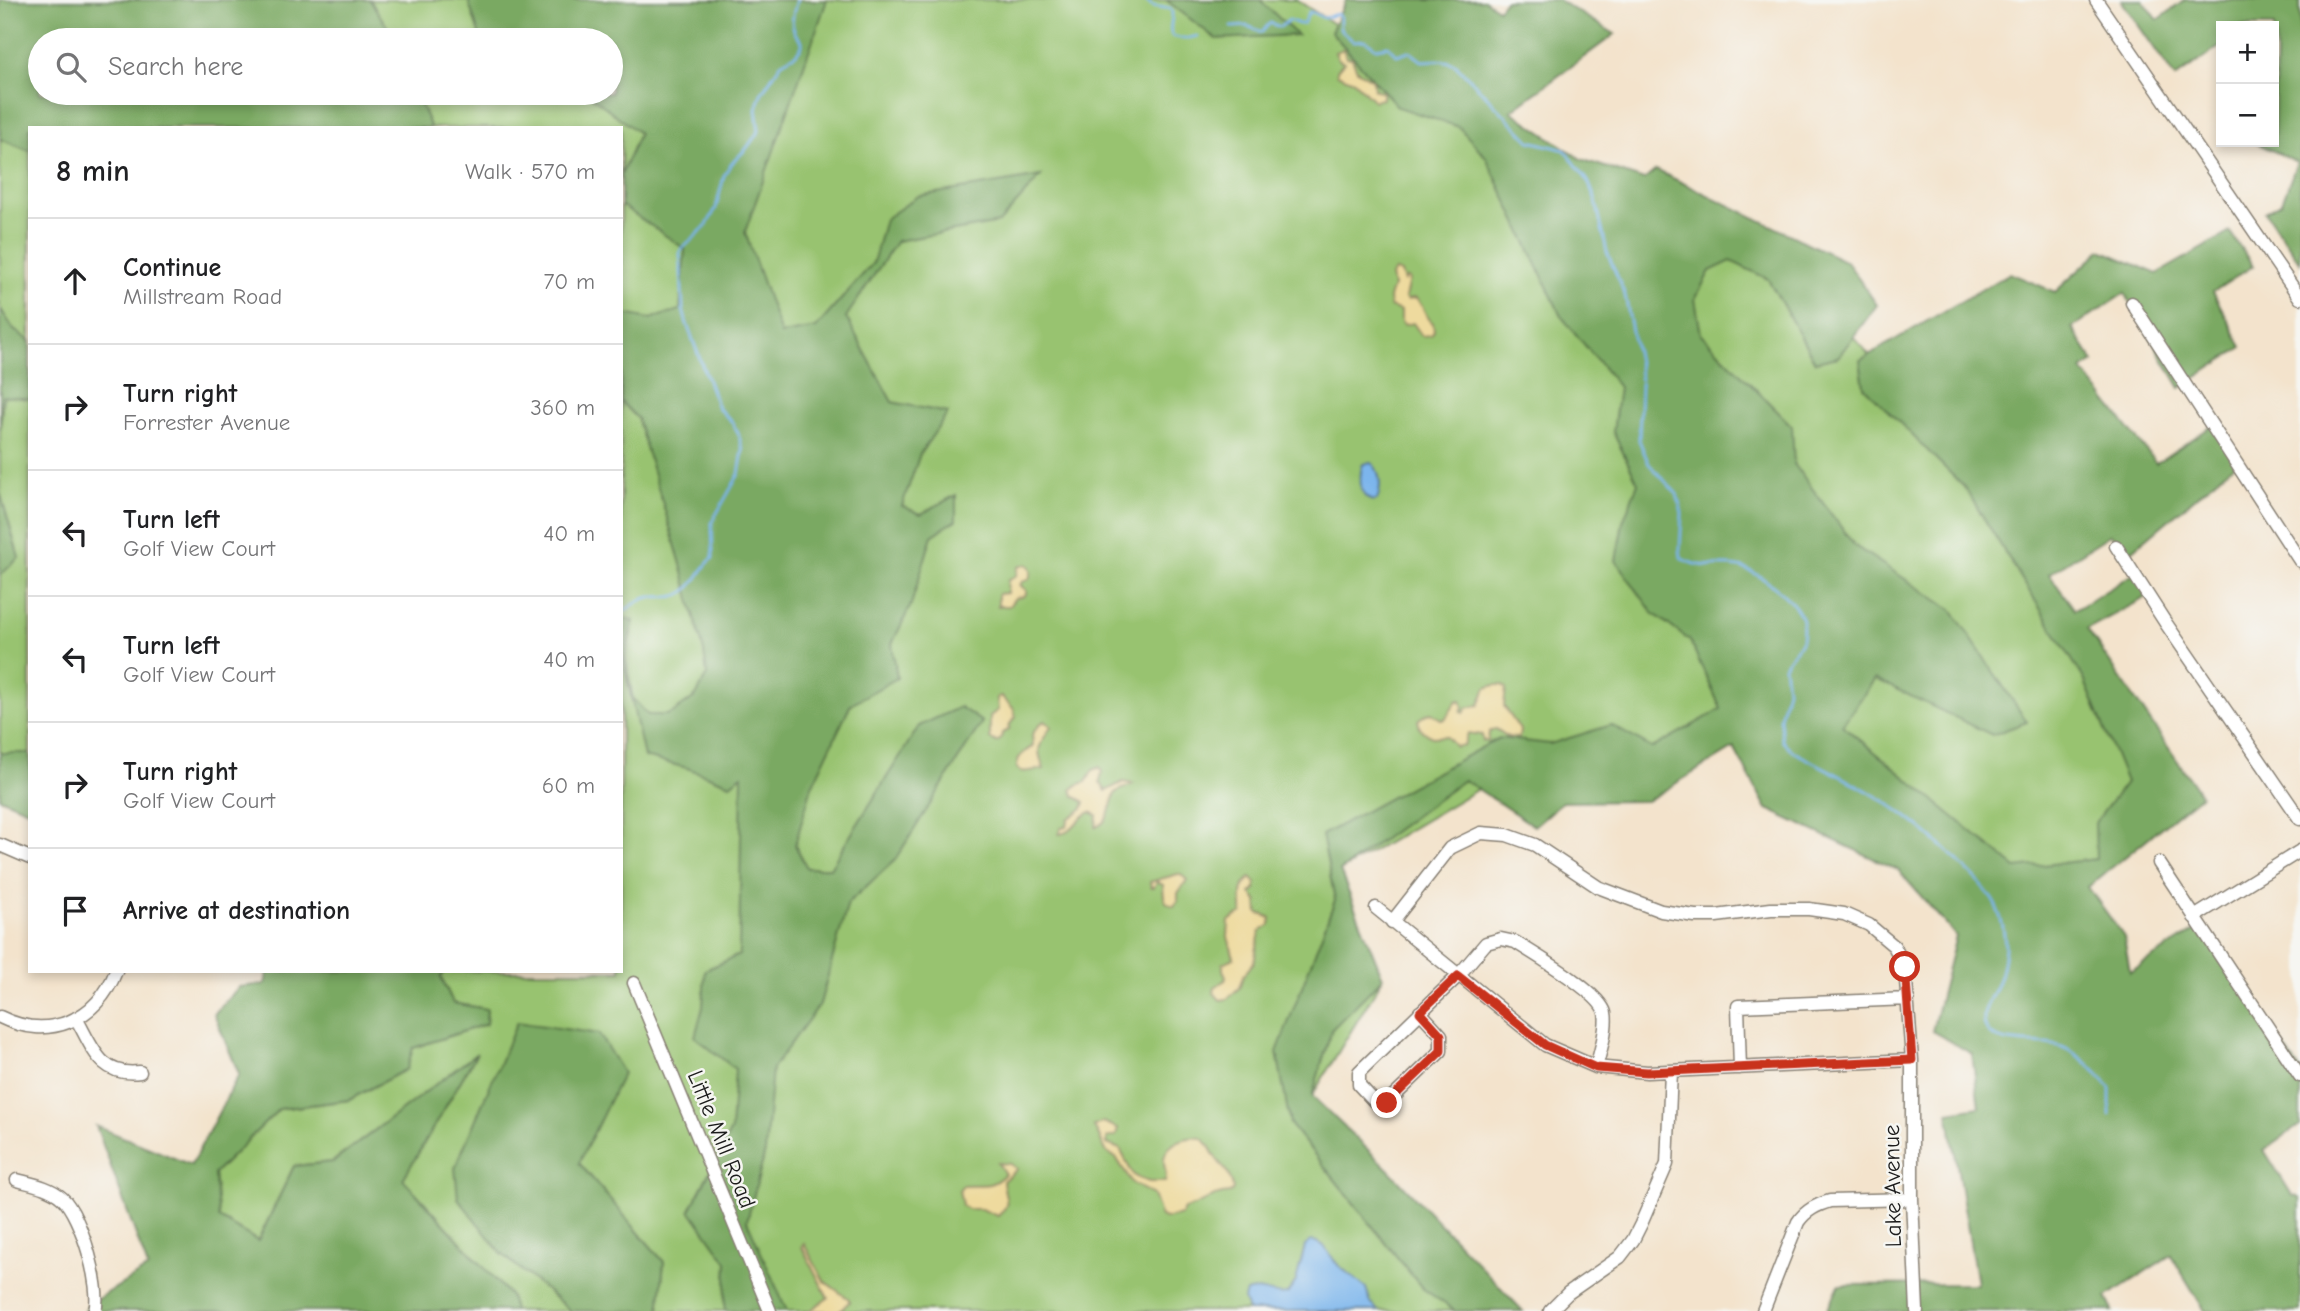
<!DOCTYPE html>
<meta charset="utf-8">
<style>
:root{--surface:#fff;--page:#f6f6f6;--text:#202124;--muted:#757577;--line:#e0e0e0}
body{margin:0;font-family:"Comic Neue",sans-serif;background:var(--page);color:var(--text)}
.controls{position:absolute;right:21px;top:21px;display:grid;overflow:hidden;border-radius:0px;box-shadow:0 4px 10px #0003}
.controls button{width:63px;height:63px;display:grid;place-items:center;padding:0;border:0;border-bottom:2px solid var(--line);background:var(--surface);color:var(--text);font:35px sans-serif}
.stop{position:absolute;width:21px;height:21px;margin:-16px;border:5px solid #c8321e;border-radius:50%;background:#fff}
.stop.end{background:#c8321e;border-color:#fff;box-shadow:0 2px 7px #0008}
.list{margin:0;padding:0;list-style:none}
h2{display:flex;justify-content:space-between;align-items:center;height:91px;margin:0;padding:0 28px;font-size:30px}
h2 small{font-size:23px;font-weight:400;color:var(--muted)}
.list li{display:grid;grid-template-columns:46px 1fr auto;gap:21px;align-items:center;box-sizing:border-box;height:126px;padding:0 28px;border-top:2px solid var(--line)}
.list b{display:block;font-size:26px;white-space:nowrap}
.list p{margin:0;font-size:23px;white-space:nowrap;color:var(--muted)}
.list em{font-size:23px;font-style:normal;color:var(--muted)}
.icon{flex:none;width:38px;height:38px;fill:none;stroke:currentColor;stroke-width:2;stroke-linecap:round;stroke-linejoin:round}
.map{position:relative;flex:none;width:2300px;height:1311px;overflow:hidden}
.search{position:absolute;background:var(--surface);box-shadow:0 4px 10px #0003;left:28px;top:28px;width:595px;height:77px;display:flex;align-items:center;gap:18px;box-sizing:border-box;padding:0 24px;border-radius:38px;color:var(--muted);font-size:26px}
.panel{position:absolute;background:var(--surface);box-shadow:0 4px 10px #0003;left:28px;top:126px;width:595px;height:847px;border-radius:0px}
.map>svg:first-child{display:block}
.green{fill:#98c370;stroke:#5a7046;stroke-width:2}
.forest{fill:#7aa962;stroke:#4b623f;stroke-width:2}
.sand{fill:#eeda9e;stroke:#857b5d;stroke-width:2}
.water{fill:#7bb5ec;stroke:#4c6884;stroke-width:2}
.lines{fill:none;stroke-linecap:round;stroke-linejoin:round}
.stream{stroke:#7bb5ec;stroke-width:2.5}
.minor-casing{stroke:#888074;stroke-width:15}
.minor{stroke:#fff;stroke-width:12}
.route{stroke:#c8321e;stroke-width:9}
.labels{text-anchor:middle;stroke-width:5;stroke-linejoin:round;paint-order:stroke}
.street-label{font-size:23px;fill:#1c1c1c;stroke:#f6f6f2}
</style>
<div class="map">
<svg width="2300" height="1311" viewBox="0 0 2300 1311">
<rect width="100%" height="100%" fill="#f6f6f2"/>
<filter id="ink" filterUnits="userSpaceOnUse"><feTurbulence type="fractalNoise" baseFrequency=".0143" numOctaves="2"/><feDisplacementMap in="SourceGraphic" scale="14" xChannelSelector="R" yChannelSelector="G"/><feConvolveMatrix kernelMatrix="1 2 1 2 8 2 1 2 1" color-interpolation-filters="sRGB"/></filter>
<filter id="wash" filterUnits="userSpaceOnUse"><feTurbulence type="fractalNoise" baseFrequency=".00686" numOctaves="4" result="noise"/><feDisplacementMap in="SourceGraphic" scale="28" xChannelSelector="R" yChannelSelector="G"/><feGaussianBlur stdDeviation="1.57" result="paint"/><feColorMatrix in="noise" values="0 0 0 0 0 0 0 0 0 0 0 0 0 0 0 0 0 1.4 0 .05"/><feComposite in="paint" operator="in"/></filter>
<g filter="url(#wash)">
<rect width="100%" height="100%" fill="#f3e3cc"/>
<path class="green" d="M354 0H1297L1450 101 1691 239 1803 279 1909 400 2158 791 2053 909 1753 729 1626 781 1505 773 1340 871 1383 978 1312 1096 1488 1311H765L691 1210 727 1262 725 1311H659L664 1262 579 1163 501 1253 571 1311H514L510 1296 403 1179 476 1055 332 1162 294 1166 258 1241 219 1218 214 1174 279 1109 350 1100 413 1048 486 1024 487 1009 453 1003 441 977 445 971H621V128H384L376 93H611V40H363Z
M0 139 30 151V341L14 330 0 308Z
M3 395 30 399V753H0V575L19 558 0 492V431Z"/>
<path class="forest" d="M0 0H370L396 40H40V93H416L431 128H30V151L0 139Z
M468 0H827L745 232 781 334 816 328 873 263 885 219 918 196 1041 176 999 223 897 241 846 317 892 402 948 413 920 454 902 506 921 514 956 495V520L932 536 911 605 892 644 897 678 851 704 812 786 795 845 807 868H830L919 726 960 707 982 722 895 860 848 903 820 1004 772 1069 765 1152 747 1221 787 1311H725L727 1262 690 1210 731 1130 735 1069 695 1037 703 1007 705 970 739 955 742 775 730 784 687 768 644 757 621 652V637L624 629 621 628V617L634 621 625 656 633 699 648 715H667L674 712 696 696 707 675 704 652 680 561 637 418 621 402V313L650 319 680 310 685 249 621 205V175L639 133 587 93H611V40H481Z
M1166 0H1260L1297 35 1216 39Z
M1346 0H1484L1498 9 1505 0H1558L1615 34 1511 111 1581 159 1644 180 1656 170 1847 262 1877 305 1838 357 1815 362 1768 279 1731 261 1710 271 1695 299 1701 334 1792 426 1794 464 1855 546 1952 610 2027 722 1992 735 1875 679 1842 725 2016 868 2096 859 2095 823 2126 782 2084 679 1965 488 1864 387 1860 360 2010 273 2055 292 2101 250 2157 274 2230 232 2253 266 2213 292 2242 347 2180 388 2125 293 2072 328 2094 362 2082 370 2156 463 2212 426 2237 462 2126 556 2111 534 2049 574 2075 610 2135 573 2151 595 2087 629 2201 795 2088 887 2124 937 2130 972 2202 926 2300 1070V1125L2264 1150 2292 1195 2300 1198V1311H2205L2171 1255 2106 1297 2113 1311H1827L1839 1285 1977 1284 1948 1112 1979 1107 1972 1054 1932 1031 1956 936 1898 870 1767 809 1734 748 1647 801 1562 802 1534 826 1464 780 1340 871 1383 978 1332 1029 1312 1096 1388 1169 1523 1311H1455L1422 1288 1290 1124 1277 1052 1335 900 1322 835 1499 738 1550 744 1611 725 1652 748 1721 709 1690 641 1653 613 1616 561 1623 522 1638 483 1613 432 1619 387 1561 316 1486 157 1459 127 1398 107 1331 32Z
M2121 0H2143L2158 20 2185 0H2300V262L2265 212 2282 202 2297 162 2254 142H2274L2276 38 2274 37V26H2221V46L2175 78Z
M0 308 14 330 30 341V399L3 396 0 431Z
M0 492 19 558 0 575Z
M0 753H30V811L0 798Z
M268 971H445L441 977 453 1003 487 1009 486 1024 413 1048 407 1069 349 1100 279 1109 214 1174 219 1218 258 1241 294 1166 333 1162 477 1053 403 1179 510 1296 514 1311H85L89 1304 148 1268 96 1126 191 1165 239 1074 214 1014 239 987 265 984Z
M517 1022 599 1034 623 1073 579 1163 664 1262 659 1311H571L501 1253 458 1198 455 1168Z"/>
<path class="sand" d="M1343 49 1347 57 1352 58 1357 70 1373 80 1374 89 1382 92V99L1374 101 1354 81 1337 74V70L1344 62 1338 59 1335 52Z
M1395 271 1401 273 1404 281 1406 278 1409 279 1405 298 1408 300 1415 298C1425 305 1423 315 1433 323L1434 331 1431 335 1422 336 1413 323 1404 325 1401 322V311L1390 307 1389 298 1393 286 1391 276Z
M1027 564C1032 568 1032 574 1029 579L1022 582 1020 585 1026 590V594L1022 597 1015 598 1009 606H998V594L1007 593 1008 580 1016 576 1018 567Z
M1495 685H1502L1506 688 1504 706 1520 730 1519 738 1508 737 1496 729 1489 732 1488 741H1483L1482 735 1468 733 1464 745 1456 747 1446 736 1432 737 1420 729 1418 720 1426 714 1432 713 1442 720 1445 719 1457 701 1461 700 1463 707 1461 712 1464 713 1467 708 1479 705 1486 688Z
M1000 697H1002L1013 708 1016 717 1010 724 1009 730 1002 733 1001 739 997 742 990 739V716L998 710 997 699Z
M1045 721 1051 726C1039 748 1035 745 1044 769 1043 770 1027 771 1021 772L1017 768C1016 756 1025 752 1033 746L1032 734 1041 723Z
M1100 767 1102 772 1100 782 1106 791 1123 782 1133 784 1116 792C1109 805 1111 822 1096 827L1097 815 1091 812C1076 817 1074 833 1059 834L1061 828 1067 827 1068 819 1083 808 1085 802 1074 796 1072 789 1077 785 1086 782 1093 770Z
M1178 874H1181L1187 880 1178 893V901L1174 906C1162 903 1164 896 1163 885L1157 882 1154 887H1151L1150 882Z
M1251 878 1256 883 1255 890 1251 893 1257 901 1258 913 1271 918 1270 925 1260 932 1254 962 1243 976 1239 988 1227 999 1220 1000 1214 993 1215 987 1225 980 1226 976 1223 970V963L1234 958 1228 937 1229 921 1242 913C1243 901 1238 885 1251 878Z
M1103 1122 1118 1128 1116 1136 1107 1138V1144L1120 1149 1132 1173 1136 1177 1149 1182H1165C1168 1171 1163 1169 1164 1159 1166 1142 1187 1136 1202 1138 1210 1144 1210 1150 1216 1158 1224 1169 1232 1175 1233 1190L1230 1193C1209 1194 1202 1206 1184 1209L1181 1215 1165 1219 1161 1217 1153 1195 1132 1183 1117 1159 1106 1151 1094 1126Z
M998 1163 1010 1164 1017 1169 1003 1181C1004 1198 1013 1202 998 1216L981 1209H967L962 1205 959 1190 963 1185C982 1183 989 1190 1005 1174Z
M804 1244 824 1281 849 1299V1302L840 1311H809L828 1298 803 1249 802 1246Z"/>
<path class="water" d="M1370 462C1381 469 1382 488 1377 500 1359 504 1358 476 1363 464Z
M1311 1241 1317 1242 1323 1245 1338 1265 1366 1288 1370 1301 1378 1311H1248L1244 1299 1246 1292C1260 1286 1273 1297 1287 1294L1296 1281 1305 1246Z"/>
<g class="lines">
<path class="stream" d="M1144 0 1153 6 1171 9C1175 18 1167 27 1172 36L1184 39 1198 36
M1232 27 1247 26 1262 32 1270 23 1280 27 1289 20 1299 24H1303L1309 12 1314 13 1323 18 1337 14 1340 17V29L1353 41 1365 40 1376 48 1388 46 1397 55 1409 51 1422 61C1435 60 1444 59 1455 64L1530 141 1565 150 1588 181 1596 201 1607 252 1625 295 1639 367 1641 385 1639 440 1649 464 1677 494 1682 513 1680 549 1681 557C1698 571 1719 563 1739 567 1757 571 1795 600 1801 617 1804 624 1803 632 1802 639 1799 650 1788 656 1784 666L1787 689 1780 718 1782 741 1794 752C1824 768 1855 782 1884 801 1912 819 1982 877 1996 906 2002 919 2005 933 2005 948 2004 960 2002 973 1997 984 1991 998 1979 1013 1986 1029 1995 1048 2044 1040 2062 1047 2080 1054 2098 1073 2110 1088V1115
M621 613C629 608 637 601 646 598 659 594 671 601 684 592 698 583 701 567 713 558L712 522 739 474 743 450 738 433 732 422 718 408 687 324 683 310 680 254 681 250 707 225 716 208 724 176 730 165 746 149 759 131 756 109 761 94 782 62 796 54 802 46V41C788 30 792 16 797 0"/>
</g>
</g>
<g filter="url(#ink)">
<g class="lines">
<defs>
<path id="minor" d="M2096 0 2300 298
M2132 303 2300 561
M2116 546 2165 622 2300 819
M0 845 30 858
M2159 863 2300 1076
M1376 908 1545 1045 1596 1067 1647 1072 1912 1060
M2194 917 2300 851
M1392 922 1450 848 1481 833 1507 835 1535 845 1598 887 1661 911 1695 916H1716L1771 909H1809L1844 914 1869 925 1894 946 1905 967 1912 1060V1199L1917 1311
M634 983 770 1311
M1420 1012 1441 1035V1051L1387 1103 1374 1101 1359 1085V1072L1458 976 1486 943 1501 939 1515 942C1534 954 1601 993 1605 1013 1608 1027 1600 1053 1596 1067
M0 1017C48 1041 97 1021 116 971
M76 1018C93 1048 100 1077 140 1072
M1740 1068 1738 1006 1908 999
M17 1180C32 1184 50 1187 62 1198 81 1215 102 1287 95 1311
M1550 1311 1568 1293 1620 1257 1633 1240 1641 1224 1667 1164 1671 1071
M1763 1311 1798 1222C1806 1210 1817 1205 1830 1201L1912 1199"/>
</defs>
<use href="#minor" class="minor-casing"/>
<use href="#minor" class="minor"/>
</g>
</g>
<g class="lines" filter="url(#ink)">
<path class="route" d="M1387 1103 1441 1051V1035L1420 1012 1458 976 1545 1045 1596 1068 1647 1072 1912 1060 1905 967"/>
</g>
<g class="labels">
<g class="street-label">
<text transform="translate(722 1139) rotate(68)" y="8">Little Mill Road</text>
<text transform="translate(1892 1186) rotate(-91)" y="8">Lake Avenue</text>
</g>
</g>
</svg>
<div class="controls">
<button>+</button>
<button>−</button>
</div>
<div class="stop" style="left:1905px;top:967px"></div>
<div class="stop end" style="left:1387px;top:1103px"></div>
<div class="search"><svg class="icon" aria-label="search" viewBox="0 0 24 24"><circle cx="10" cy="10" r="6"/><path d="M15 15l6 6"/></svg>Search here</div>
<section class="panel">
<h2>8 min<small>Walk · 570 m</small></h2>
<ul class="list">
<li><svg class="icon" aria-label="ahead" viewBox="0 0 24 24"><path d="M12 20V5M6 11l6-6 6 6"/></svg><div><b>Continue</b><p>Millstream Road</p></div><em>70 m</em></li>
<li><svg class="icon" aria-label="right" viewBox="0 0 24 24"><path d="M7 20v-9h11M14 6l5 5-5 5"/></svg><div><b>Turn right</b><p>Forrester Avenue</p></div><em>360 m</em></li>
<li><svg class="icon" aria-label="left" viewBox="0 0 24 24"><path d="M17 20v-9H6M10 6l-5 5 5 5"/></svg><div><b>Turn left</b><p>Golf View Court</p></div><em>40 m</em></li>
<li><svg class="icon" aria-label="left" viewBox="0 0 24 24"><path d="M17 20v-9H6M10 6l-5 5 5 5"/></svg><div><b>Turn left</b><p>Golf View Court</p></div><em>40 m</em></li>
<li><svg class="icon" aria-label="right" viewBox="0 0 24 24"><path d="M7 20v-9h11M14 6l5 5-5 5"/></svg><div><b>Turn right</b><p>Golf View Court</p></div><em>60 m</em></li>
<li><svg class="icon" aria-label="arrive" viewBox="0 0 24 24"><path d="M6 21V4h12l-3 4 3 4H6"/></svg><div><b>Arrive at destination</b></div></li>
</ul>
</section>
</div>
